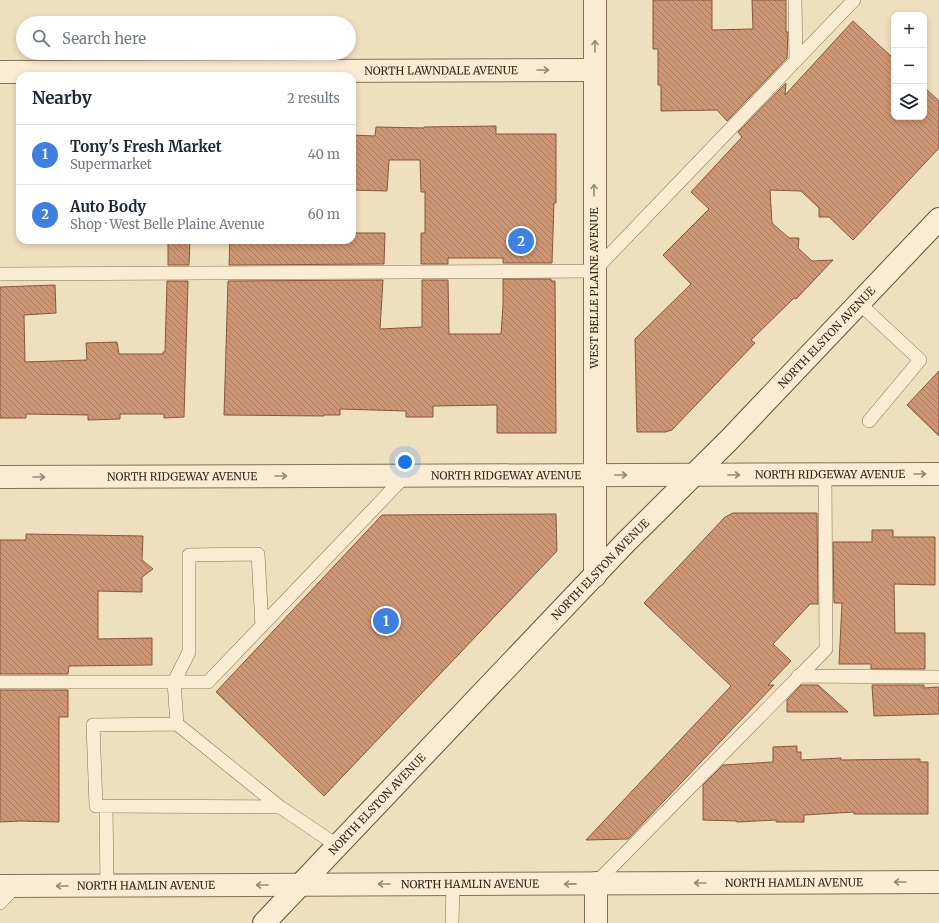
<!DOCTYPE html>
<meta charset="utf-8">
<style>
:root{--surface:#fff;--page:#f2f2f3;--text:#1f2937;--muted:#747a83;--line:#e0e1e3;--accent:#0b8043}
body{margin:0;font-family:Merriweather,serif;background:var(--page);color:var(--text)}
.controls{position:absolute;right:12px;top:12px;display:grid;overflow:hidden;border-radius:8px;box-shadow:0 2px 6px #0003}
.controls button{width:36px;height:36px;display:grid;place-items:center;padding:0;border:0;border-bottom:1px solid var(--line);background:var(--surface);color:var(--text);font:20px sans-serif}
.you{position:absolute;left:405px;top:462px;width:14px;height:14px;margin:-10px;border:3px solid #fff;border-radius:50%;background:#1a73e8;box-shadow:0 0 0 6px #1a73e833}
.badge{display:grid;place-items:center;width:26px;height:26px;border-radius:50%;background:var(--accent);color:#fff;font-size:13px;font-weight:700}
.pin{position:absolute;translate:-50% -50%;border:2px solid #fff;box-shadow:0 1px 4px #0006}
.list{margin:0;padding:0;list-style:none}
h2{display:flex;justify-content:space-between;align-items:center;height:52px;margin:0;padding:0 16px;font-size:17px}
h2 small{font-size:13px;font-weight:400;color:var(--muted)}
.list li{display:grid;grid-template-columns:26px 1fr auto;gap:12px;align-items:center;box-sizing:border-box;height:60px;padding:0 16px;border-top:1px solid var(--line)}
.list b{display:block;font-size:15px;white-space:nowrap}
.list p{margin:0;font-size:13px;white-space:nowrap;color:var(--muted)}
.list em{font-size:13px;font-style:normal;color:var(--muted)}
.icon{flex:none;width:22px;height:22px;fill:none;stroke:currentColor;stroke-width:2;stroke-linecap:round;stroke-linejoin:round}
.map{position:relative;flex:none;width:939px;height:923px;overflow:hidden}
.search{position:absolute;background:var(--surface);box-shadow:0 2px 6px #0003;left:16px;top:16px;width:340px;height:44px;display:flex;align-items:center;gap:10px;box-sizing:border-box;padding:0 14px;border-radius:22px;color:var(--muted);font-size:15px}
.panel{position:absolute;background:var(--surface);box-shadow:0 2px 6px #0003;left:16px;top:72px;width:340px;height:172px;border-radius:12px}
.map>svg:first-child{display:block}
.building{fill:url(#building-back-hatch);stroke:#87573d}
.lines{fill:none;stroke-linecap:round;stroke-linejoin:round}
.service-casing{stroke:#876f57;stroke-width:14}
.minor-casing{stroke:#876f57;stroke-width:24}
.secondary-casing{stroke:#69503a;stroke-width:24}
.service{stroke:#f9ecd2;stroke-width:13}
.minor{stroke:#f9ecd2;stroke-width:22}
.secondary{stroke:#f9ecd2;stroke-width:22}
.oneway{stroke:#988a77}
.labels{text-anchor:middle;stroke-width:4;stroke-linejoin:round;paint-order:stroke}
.street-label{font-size:11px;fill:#37281c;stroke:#f6e9cf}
</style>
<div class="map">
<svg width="939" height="923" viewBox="0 0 939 923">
<defs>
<pattern id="building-back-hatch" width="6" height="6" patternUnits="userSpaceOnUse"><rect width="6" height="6" fill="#ce9674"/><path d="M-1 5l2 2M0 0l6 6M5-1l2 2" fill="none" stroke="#a87a5e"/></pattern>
</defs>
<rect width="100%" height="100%" fill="#eedfbf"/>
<path class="building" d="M653 0H712V30L753 29 752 0H786V32H788L787 58 727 121 717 110 661 111V85H658V49H653Z
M853 21 894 59V117H924V87L939 101V148L853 240 829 217H819V208L801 191 770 190 772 223 789 238H799L798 248 812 261 833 260 796 299 794 298 751 340 755 343 672 430 665 432H637L635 339 691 284 663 255 709 209 691 192 742 137 738 132 786 83 785 95Z
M496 126V134H556V203H554L552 263H503V258H448V264H421V233H425V192H421L420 160H389L387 191 352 190V135L375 136 376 127 424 128V127Z
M352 233H385L384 264 229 265 230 240H352Z
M168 240H190L189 265H168Z
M503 279H551V281H555L556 433H497V405L433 406V417H406V411L340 409V415H324V416L224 415 228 281 383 280 380 329 422 327V280H448L449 334H501L503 305Z
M167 281H188L184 417 164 418V414H120V419L88 420V415L26 414V418H0V287L55 285 56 313 24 315 25 362 87 360 86 343 117 342 119 354H163V352H165Z
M939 371V436L907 405Z
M733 513H817L818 604H810L773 644 791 661 768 685H774L628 839 586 840 731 686 644 603 725 517Z
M556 514 557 551 324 796 216 692 382 515Z
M872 530H893V537H935V585L894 584 895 633H925V669H871V664H839L842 603H834L833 542H872Z
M26 534 143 536 142 560 153 569 142 577V592L98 591V639L152 638V665L69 666 68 674H0V540H26Z
M801 685H818L848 712H787V700Z
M872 685H924V688L939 687V714L874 716Z
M0 690H68V717H59V822L21 821 0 822Z
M797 746V752H801V760L841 758V760L920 759V762H928V814H854V812L804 815V822H776V820L737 822V821L703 820V785L723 765 773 762V747Z"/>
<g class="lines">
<defs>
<path id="service" d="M795 0 796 61
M0 274 594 271 854 0
M859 303 920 360 869 421
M262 626 258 554 189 555V652L174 682 177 724 280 807 338 846
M798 676 939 677
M0 682H208L406 475
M177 724 93 725 96 806 280 807
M106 806 107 886
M596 883 826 649 825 474
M0 903 16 886
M452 923 453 884"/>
<g id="minor">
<path d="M595 0V576"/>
<path id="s1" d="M0 72 594 70"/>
<path id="s2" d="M0 477 939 474"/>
<path id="s3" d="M0 886 939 882"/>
<path d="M596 923V883"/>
</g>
<g id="secondary">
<path id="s4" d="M264 923 626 542 730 439 939 219"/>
</g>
</defs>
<use href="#service" class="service-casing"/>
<use href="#minor" class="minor-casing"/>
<use href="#secondary" class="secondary-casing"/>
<use href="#service" class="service"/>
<use href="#minor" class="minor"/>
<use href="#secondary" class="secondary"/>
</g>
<defs><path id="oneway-shaft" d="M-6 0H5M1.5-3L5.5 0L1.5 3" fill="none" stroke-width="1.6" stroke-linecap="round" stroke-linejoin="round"/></defs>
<g class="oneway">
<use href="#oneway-shaft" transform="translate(595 46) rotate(-90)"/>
<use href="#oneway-shaft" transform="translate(543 70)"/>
<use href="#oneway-shaft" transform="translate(594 190) rotate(-90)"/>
<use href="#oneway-shaft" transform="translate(920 474)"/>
<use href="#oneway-shaft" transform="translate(621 475)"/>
<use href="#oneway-shaft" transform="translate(734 475)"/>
<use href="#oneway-shaft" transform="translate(281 476)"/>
<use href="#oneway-shaft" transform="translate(39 477)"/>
<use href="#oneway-shaft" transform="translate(900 882) rotate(180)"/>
<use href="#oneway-shaft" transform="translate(700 883) rotate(180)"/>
<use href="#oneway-shaft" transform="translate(384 884) rotate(180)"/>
<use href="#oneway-shaft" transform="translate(570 884) rotate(179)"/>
<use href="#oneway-shaft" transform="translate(262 885) rotate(180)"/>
<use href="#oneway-shaft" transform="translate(62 886) rotate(180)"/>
</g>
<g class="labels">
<g class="street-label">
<text dy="4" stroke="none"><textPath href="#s1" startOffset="441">NORTH LAWNDALE AVENUE</textPath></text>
<text transform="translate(594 288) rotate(-90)" y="4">WEST BELLE PLAINE AVENUE</text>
<text dy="4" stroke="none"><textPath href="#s4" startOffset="812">NORTH ELSTON AVENUE</textPath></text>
<text dy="4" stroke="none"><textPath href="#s2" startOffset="830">NORTH RIDGEWAY AVENUE</textPath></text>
<text dy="4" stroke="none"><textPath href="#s2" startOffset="506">NORTH RIDGEWAY AVENUE</textPath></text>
<text dy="4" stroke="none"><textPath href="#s2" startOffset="182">NORTH RIDGEWAY AVENUE</textPath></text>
<text dy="4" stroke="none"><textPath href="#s4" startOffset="488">NORTH ELSTON AVENUE</textPath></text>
<text dy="4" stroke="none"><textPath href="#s4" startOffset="164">NORTH ELSTON AVENUE</textPath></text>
<text dy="4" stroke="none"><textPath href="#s3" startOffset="794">NORTH HAMLIN AVENUE</textPath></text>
<text dy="4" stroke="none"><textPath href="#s3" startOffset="470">NORTH HAMLIN AVENUE</textPath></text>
<text dy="4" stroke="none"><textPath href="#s3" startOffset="146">NORTH HAMLIN AVENUE</textPath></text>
</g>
</g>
</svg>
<div class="controls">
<button>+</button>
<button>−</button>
<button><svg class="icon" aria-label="layers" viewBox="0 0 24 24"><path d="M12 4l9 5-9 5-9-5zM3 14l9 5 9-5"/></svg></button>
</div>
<div class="you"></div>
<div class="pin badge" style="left:386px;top:621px;background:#3f7fe0">1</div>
<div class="pin badge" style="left:521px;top:241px;background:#3f7fe0">2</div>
<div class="search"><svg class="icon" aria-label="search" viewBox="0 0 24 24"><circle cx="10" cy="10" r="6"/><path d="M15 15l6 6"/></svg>Search here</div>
<section class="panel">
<h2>Nearby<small>2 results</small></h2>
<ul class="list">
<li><span class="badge" style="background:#3f7fe0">1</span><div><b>Tony's Fresh Market</b><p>Supermarket</p></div><em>40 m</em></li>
<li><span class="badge" style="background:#3f7fe0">2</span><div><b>Auto Body</b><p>Shop · West Belle Plaine Avenue</p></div><em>60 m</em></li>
</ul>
</section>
</div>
